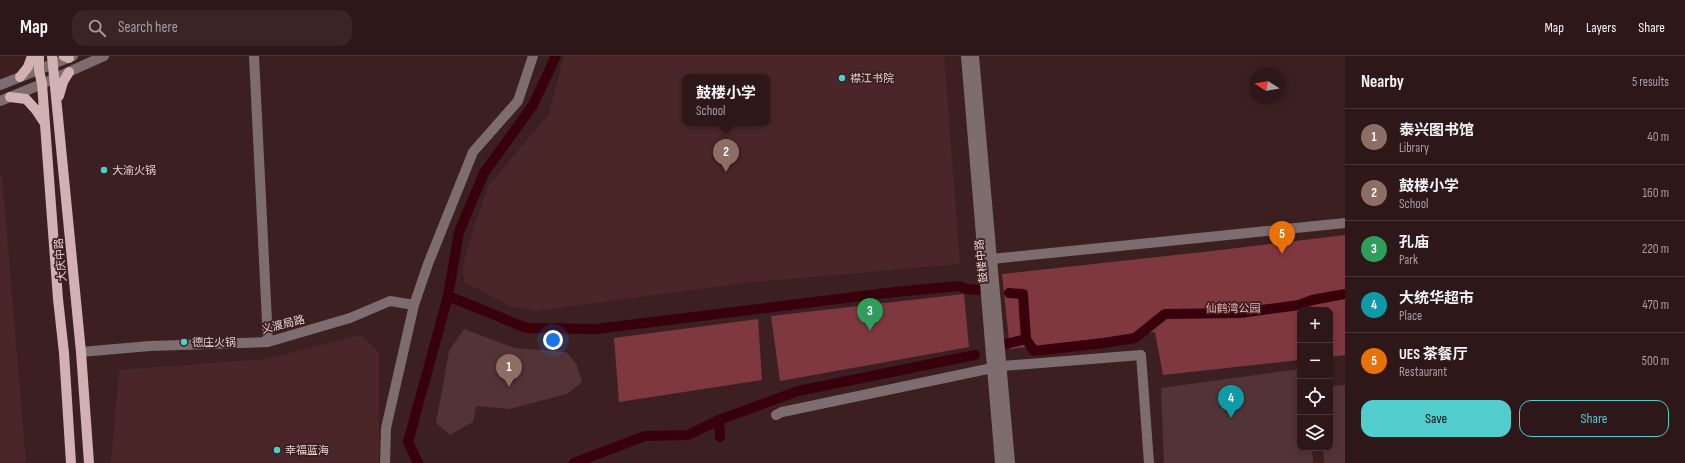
<!DOCTYPE html>
<meta charset="utf-8">
<style>
:root{--surface:#2d1719;--page:#392426;--text:#f1f3f6;--muted:#a79fa2;--line:#483638;--accent:#52cdce}
body{margin:0;font-family:"Sofia Sans Condensed","Noto Sans SC",sans-serif;background:var(--page);color:var(--text)}
.controls{position:absolute;right:12px;bottom:12px;display:grid;overflow:hidden;border-radius:8px;box-shadow:0 2px 10px #0003}
.controls button{width:36px;height:36px;display:grid;place-items:center;padding:0;border:0;border-bottom:1px solid var(--line);background:var(--surface);color:var(--text);font:20px sans-serif}
.compass{position:absolute;left:1249px;top:12px;width:36px;height:36px;border-radius:50%;background:var(--surface);box-shadow:0 2px 10px #0003;rotate:281deg}
.you{position:absolute;left:553px;top:284px;width:14px;height:14px;margin:-10px;border:3px solid #fff;border-radius:50%;background:#1a73e8;box-shadow:0 0 0 6px #1a73e833}
.badge{display:grid;place-items:center;width:26px;height:26px;border-radius:50%;background:var(--accent);color:#fff;font-size:13px;font-weight:700}
.pin{position:absolute;translate:-50% -33px;filter:drop-shadow(0 1px 2px #0008)}
.pin::after{content:'';position:absolute;top:21px;width:14px;height:12px;background:inherit;clip-path:polygon(0 0,100% 0,50% 100%)}
.popup{position:absolute;left:682px;top:18px;width:88px;height:52px;box-sizing:border-box;display:grid;place-content:center;border-radius:8px;background:var(--surface);filter:drop-shadow(0 1px 3px #0005);font-size:13px;white-space:nowrap;color:var(--muted)}
.popup b{font-size:15px;color:var(--text)}
.popup::after{content:'';position:absolute;left:50%;top:100%;margin-left:-8px;border:8px solid transparent;border-top-color:var(--surface)}
.list{margin:0;padding:0;list-style:none}
h2{display:flex;justify-content:space-between;align-items:center;height:52px;margin:0;padding:0 16px;font-size:17px}
h2 small{font-size:13px;font-weight:400;color:var(--muted)}
.list li{display:grid;grid-template-columns:26px 1fr auto;gap:12px;align-items:center;box-sizing:border-box;height:56px;padding:0 16px;border-top:1px solid var(--line)}
.list b{display:block;font-size:15px;white-space:nowrap}
.list p{margin:0;font-size:13px;white-space:nowrap;color:var(--muted)}
.list em{font-size:13px;font-style:normal;color:var(--muted)}
.actions{display:flex;gap:8px;padding:12px 16px}
.actions a{flex:1;padding:9px 0;border:1px solid var(--accent);border-radius:12px;text-align:center;font-size:14px;color:var(--accent)}
.actions .main{background:var(--accent);color:#111}
.icon{flex:none;width:22px;height:22px;fill:none;stroke:currentColor;stroke-width:2;stroke-linecap:round;stroke-linejoin:round}
.map{position:relative;flex:none;width:1345px;height:407px;overflow:hidden}
header{display:flex;align-items:center;gap:24px;box-sizing:border-box;height:56px;padding:0 20px;background:var(--surface);border-bottom:1px solid var(--line)}
header strong{font-size:19px}
nav{display:flex;gap:22px;margin-inline-start:auto;font-size:14px}
.search{width:280px;height:36px;background:var(--page);display:flex;align-items:center;gap:10px;box-sizing:border-box;padding:0 14px;border-radius:12px;color:var(--muted);font-size:15px}
main{display:flex}
aside{flex:1;background:var(--surface)}
.map>svg:first-child{display:block}
.built{fill:#4a2629;fill-rule:evenodd}
.green{fill:#803840}
.lines{fill:none;stroke-linecap:round;stroke-linejoin:round}
.canal{stroke:#37000a;stroke-width:10}
.building{fill:#533436}
.minor{stroke:#7d6d6e;stroke-width:10}
.major{stroke:#d2b1b2;stroke-width:10}
.poi-dot{fill:#52cdce;stroke:#3c1f21;stroke-width:1.5}
.labels{text-anchor:middle;stroke-width:3.5;stroke-linejoin:round;paint-order:stroke}
.poi-label{font-size:11px;fill:#e5d1d1;stroke:#3c1f21;text-anchor:start}
.street-label{font-size:11px;fill:#e5d1d1;stroke:#3c1f21}
.park-label{font-size:11px;fill:#f7afb3;stroke:#3c1f21}
</style>
<header>
<strong>Map</strong>
<div class="search"><svg class="icon" aria-label="search" viewBox="0 0 24 24"><circle cx="10" cy="10" r="6"/><path d="M15 15l6 6"/></svg>Search here</div>
<nav><a>Map</a><a>Layers</a><a>Share</a></nav>
</header>
<main>
<div class="map">
<svg width="1345" height="407" viewBox="0 0 1345 407">
<rect width="100%" height="100%" fill="#3c1f21"/>
<path class="built" d="M564 0H944L960 208 752 226 536 255 510 250 464 226 463 209 475 167 489 129 549 58ZM685 21H767V67H685Z
M0 119 2 120 26 407H0Z
M361 279 379 296V407H111L119 314 267 303Z"/>
<path class="green" d="M1345 179V299L1330 301V254H1300V304L1163 319 1155 276 1010 293 1002 218 1212 195Z
M964 238 969 291 780 325 771 260Z
M758 263 762 324 619 346 614 282Z"/>
<g class="lines">
<path class="canal" d="M1009 237 1023 238 1026 283 1034 295 1104 287 1135 282 1165 258 1240 257 1299 249 1312 244 1345 238
M448 240 526 272 596 273 895 236 959 230 967 233 978 234
M1006 288 1026 283
M719 364 720 381
M418 407 408 386 448 240 459 176 484 117 533 49 556 0
M574 407 645 380 688 379 719 364 798 335 975 299"/>
</g>
<path class="building" d="M464 273 515 292 566 296 576 307 582 326 567 338 509 353 476 350 473 366 450 379 436 367 449 295Z
M1300 313V392H1312L1313 407H1164L1161 332Z
M1345 329V407H1324L1323 392H1330V330Z"/>
<g class="lines">
<path class="minor" d="M254 0 268 286
M966 0 1000 407
M974 0 1010 407
M0 29 73 0
M0 45 42 28 104 0
M992 203 1345 167
M81 296 150 290 268 286 350 262 390 245 414 249
M776 359 782 356 1002 310 1141 299 1149 407
M385 407 386 372 414 249 428 208 473 96 518 45 533 0"/>
<path class="major" d="M39 0V14L42 28 58 243 64 297 71 407
M52 0 81 296 89 407
M64 0 69 2
M20 21 28 11 32 0
M59 40 63 26 69 16
M10 41 26 43 36 54 44 66"/>
</g>
<g class="poi-dot">
<circle cx="842" cy="22" r="4"/>
<circle cx="104" cy="114" r="4"/>
<circle cx="184" cy="286" r="4"/>
<circle cx="277" cy="394" r="4"/>
</g>
<g class="labels">
<g class="poi-label">
<text x="850" y="26">襟江书院</text>
<text x="112" y="118">大渝火锅</text>
<text x="192" y="290">德庄火锅</text>
<text x="285" y="398">幸福蓝海</text>
</g>
<g class="street-label">
<text transform="translate(60 204) rotate(-95)" y="4">大庆中路</text>
<text transform="translate(981 205) rotate(-96)" y="4">鼓楼中路</text>
<text transform="translate(283 268) rotate(-14)" y="4">义渡局路</text>
</g>
<g class="park-label">
<text x="1233" y="256">仙鹤湾公园</text>
</g>
</g>
</svg>
<div class="controls">
<button>+</button>
<button>−</button>
<button><svg class="icon" aria-label="locate" viewBox="0 0 24 24"><circle cx="12" cy="12" r="6"/><path d="M12 2v4M12 18v4M2 12h4M18 12h4"/></svg></button>
<button><svg class="icon" aria-label="layers" viewBox="0 0 24 24"><path d="M12 4l9 5-9 5-9-5zM3 14l9 5 9-5"/></svg></button>
</div>
<svg class="compass" viewBox="-18 -18 36 36"><path d="M0-13l5 13h-10z" fill="#e53935"/><path d="M0 13l5-13h-10z" fill="#a79fa2"/></svg>
<div class="you"></div>
<div class="pin badge" style="left:509px;top:331px;background:#8d6e63">1</div>
<div class="pin badge" style="left:726px;top:116px;background:#8d6e63">2</div>
<div class="popup"><b>鼓楼小学</b>School</div>
<div class="pin badge" style="left:870px;top:275px;background:#2e9e5b">3</div>
<div class="pin badge" style="left:1231px;top:362px;background:#0f9aa8">4</div>
<div class="pin badge" style="left:1282px;top:198px;background:#e8710a">5</div>
</div>
<aside>
<h2>Nearby<small>5 results</small></h2>
<ul class="list">
<li><span class="badge" style="background:#8d6e63">1</span><div><b>泰兴图书馆</b><p>Library</p></div><em>40 m</em></li>
<li><span class="badge" style="background:#8d6e63">2</span><div><b>鼓楼小学</b><p>School</p></div><em>160 m</em></li>
<li><span class="badge" style="background:#2e9e5b">3</span><div><b>孔庙</b><p>Park</p></div><em>220 m</em></li>
<li><span class="badge" style="background:#0f9aa8">4</span><div><b>大统华超市</b><p>Place</p></div><em>470 m</em></li>
<li><span class="badge" style="background:#e8710a">5</span><div><b>UES 茶餐厅</b><p>Restaurant</p></div><em>500 m</em></li>
</ul>
<div class="actions"><a class="main">Save</a><a>Share</a></div>
</aside>
</main>
